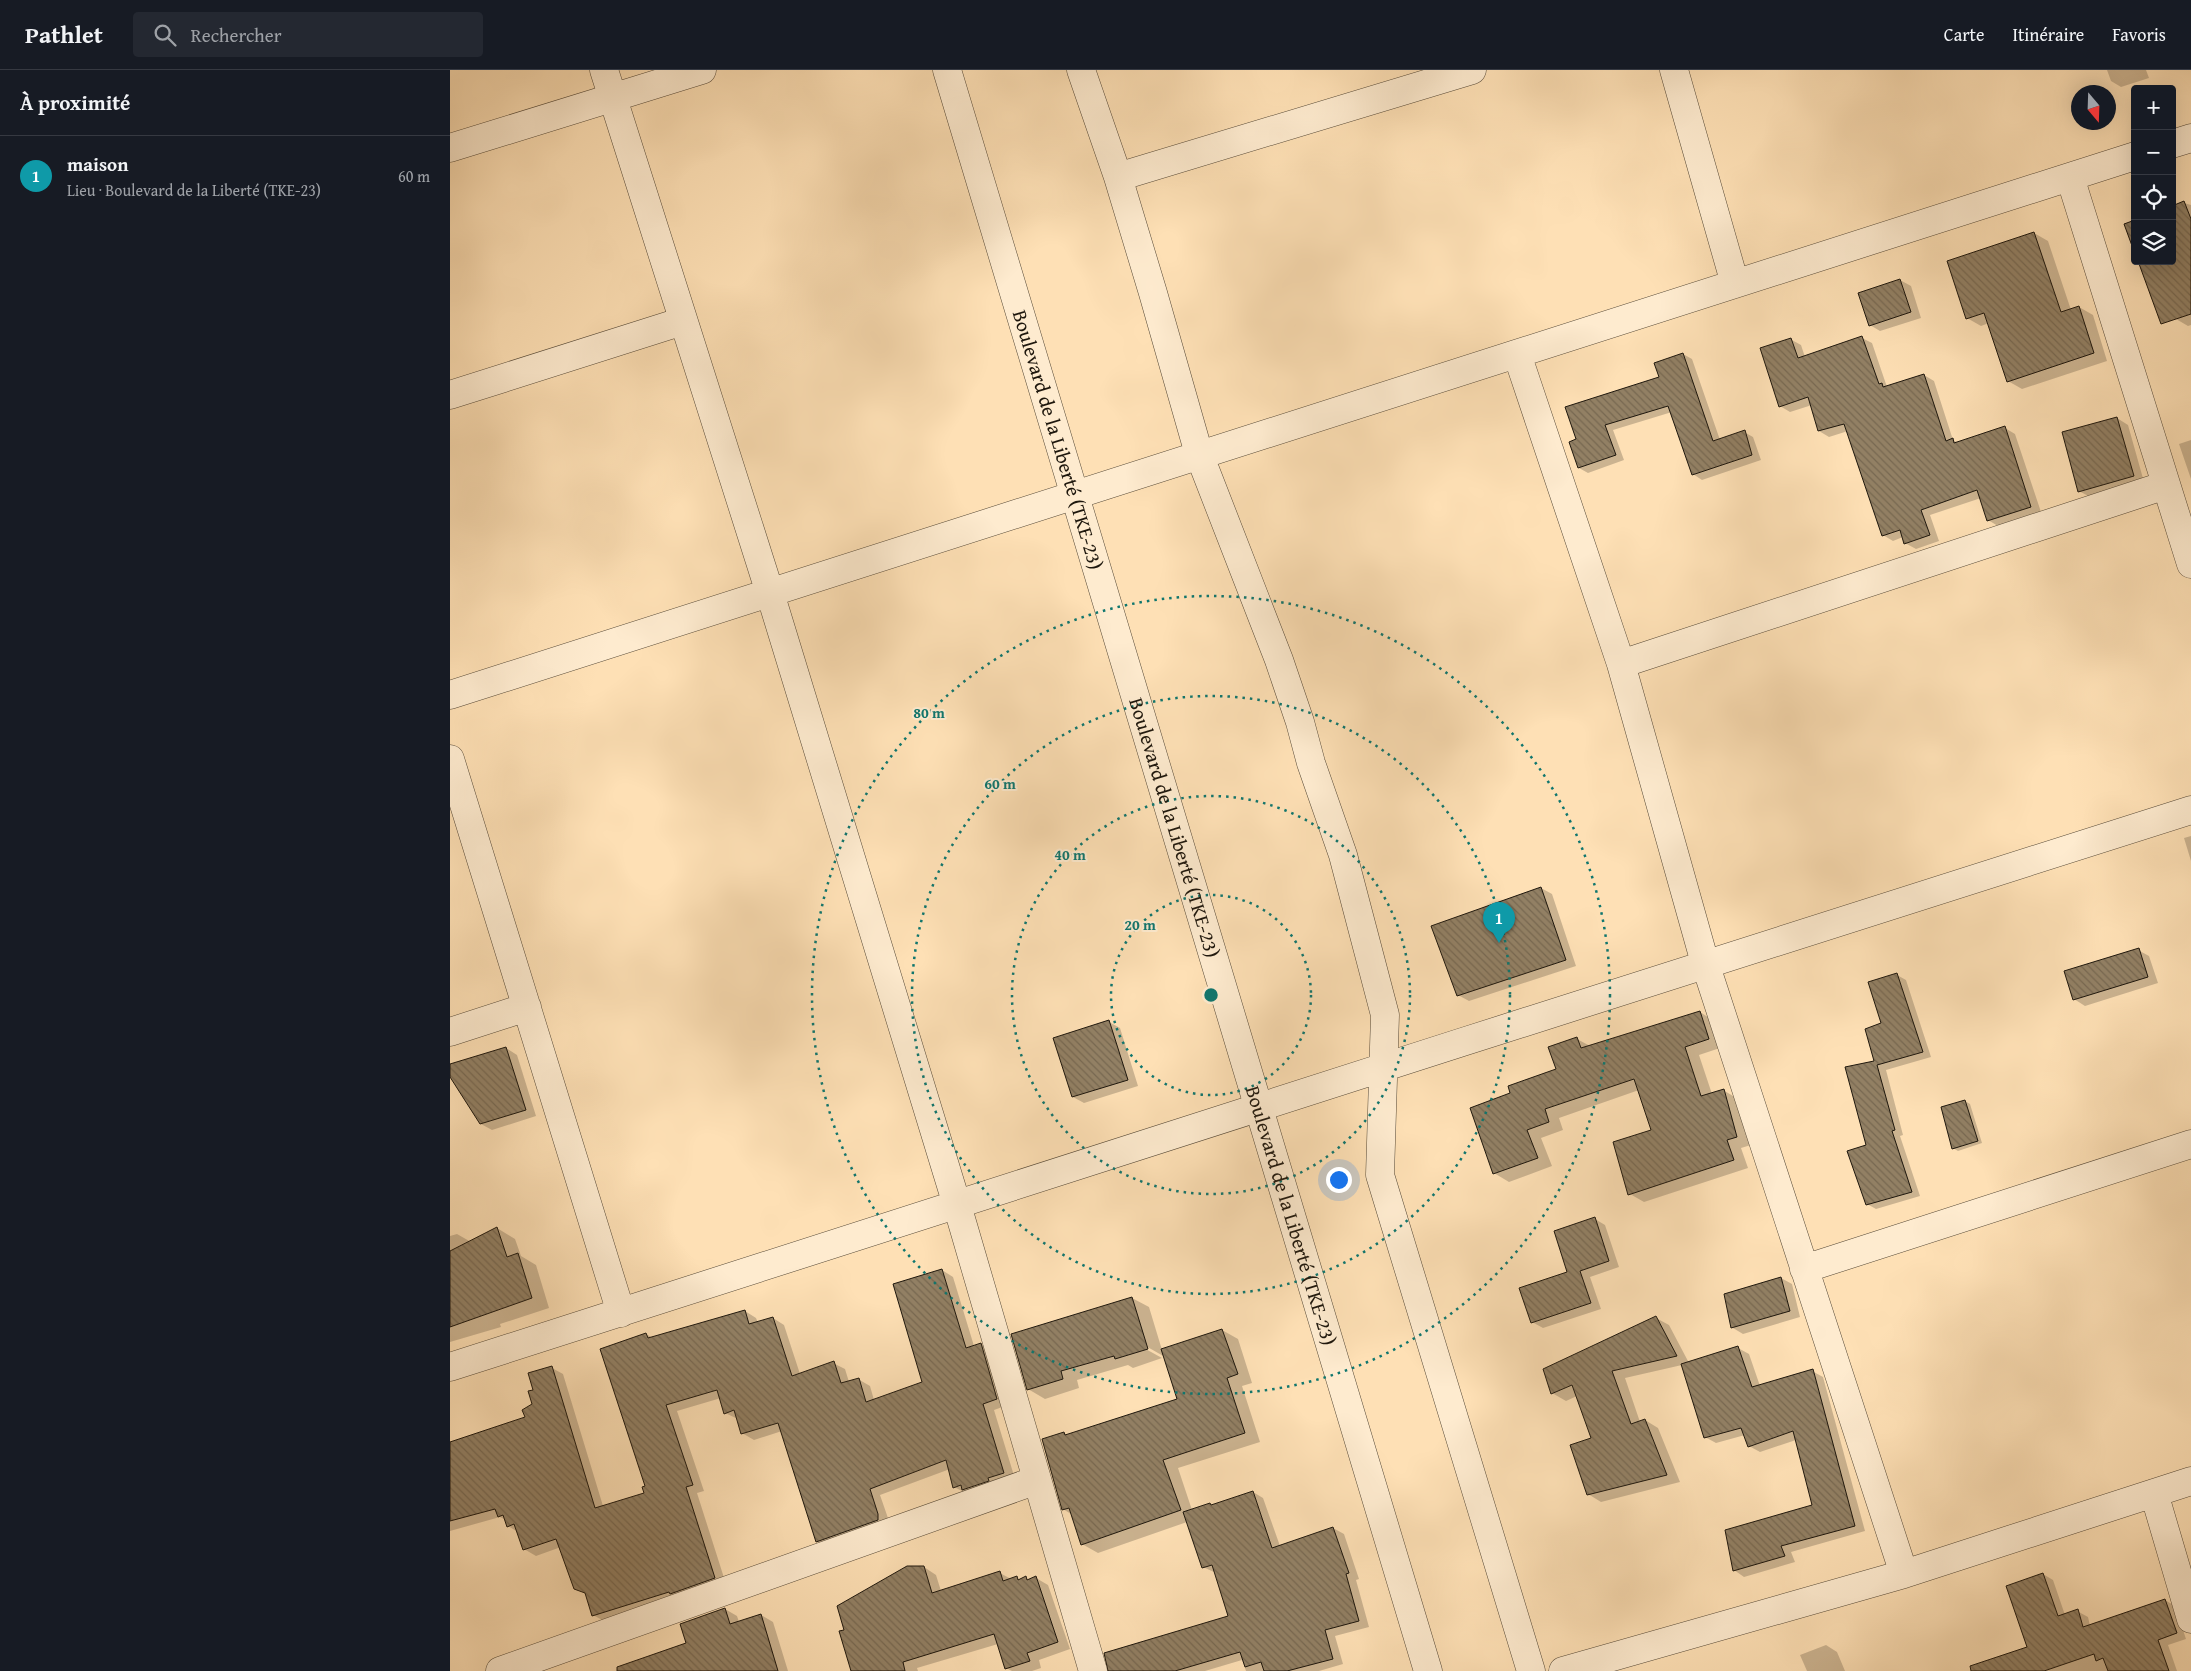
<!DOCTYPE html>
<html lang="fr">
<meta charset="utf-8">
<style>
:root{--surface:#171b24;--page:#242831;--text:#f1f3f6;--muted:#9ea1a6;--line:#363941;--accent:#2563eb}
body{margin:0;font-family:"Gentium Book Plus",serif;background:var(--page);color:var(--text)}
.controls{position:absolute;right:15px;top:15px;display:grid;overflow:hidden;border-radius:5px;box-shadow:0 5px 20px #0002}
.controls button{width:45px;height:45px;display:grid;place-items:center;padding:0;border:0;border-bottom:1px solid var(--line);background:var(--surface);color:var(--text);font:25px sans-serif}
.compass{position:absolute;left:1621px;top:15px;width:45px;height:45px;border-radius:50%;background:var(--surface);box-shadow:0 5px 20px #0002;rotate:161deg}
.you{position:absolute;left:888px;top:1109px;width:18px;height:18px;margin:-12px;border:4px solid #fff;border-radius:50%;background:#1a73e8;box-shadow:0 0 0 8px #1a73e833}
.badge{display:grid;place-items:center;width:32px;height:32px;border-radius:50%;background:var(--accent);color:#fff;font-size:16px;font-weight:700}
.pin{position:absolute;translate:-50% -41px;filter:drop-shadow(0 1px 2px #0008)}
.pin::after{content:'';position:absolute;top:26px;width:18px;height:15px;background:inherit;clip-path:polygon(0 0,100% 0,50% 100%)}
.list{margin:0;padding:0;list-style:none}
h2{display:flex;justify-content:space-between;align-items:center;height:65px;margin:0;padding:0 20px;font-size:21px}
h2 small{font-size:16px;font-weight:400;color:var(--muted)}
.list li{display:grid;grid-template-columns:32px 1fr auto;gap:15px;align-items:center;box-sizing:border-box;height:80px;padding:0 20px;border-top:1px solid var(--line)}
.list b{display:block;font-size:19px;white-space:nowrap}
.list p{margin:0;font-size:16px;white-space:nowrap;color:var(--muted)}
.list em{font-size:16px;font-style:normal;color:var(--muted)}
.icon{flex:none;width:28px;height:28px;fill:none;stroke:currentColor;stroke-width:2;stroke-linecap:round;stroke-linejoin:round}
.map{position:relative;flex:none;width:1741px;height:1601px;overflow:hidden}
header{display:flex;align-items:center;gap:30px;box-sizing:border-box;height:70px;padding:0 25px;background:var(--surface);border-bottom:1px solid var(--line)}
header strong{font-size:24px}
nav{display:flex;gap:28px;margin-inline-start:auto;font-size:18px}
.search{width:350px;height:45px;background:var(--page);display:flex;align-items:center;gap:12px;box-sizing:border-box;padding:0 18px;border-radius:5px;color:var(--muted);font-size:19px}
main{display:flex}
aside{flex:1;background:var(--surface)}
.map>svg:first-child{display:block}
.shadow{fill:#0003}
.building{fill:url(#building-back-hatch);stroke:#1e170d}
.lines{fill:none;stroke-linecap:round;stroke-linejoin:round}
.minor-casing{stroke:#564937;stroke-width:29}
.tertiary-casing{stroke:#564937;stroke-width:29}
.minor{stroke:#feebcf;stroke-width:28}
.tertiary{stroke:#feebcf;stroke-width:28}
.ring{fill:none;stroke:#0f766e;stroke-width:2.5;stroke-dasharray:2.5 5}
.labels{text-anchor:middle;stroke-width:4;stroke-linejoin:round;paint-order:stroke}
.street-label{font-size:20px;fill:#1e170d;stroke:#feebcf}
.centre{fill:#0f766e;stroke:#feebcf;stroke-width:2.5}
.ring-label{font-size:15px;text-anchor:middle;font-weight:bold;fill:#0f766e;stroke:#feebcf;stroke-width:4;stroke-linejoin:round;paint-order:stroke}
</style>
<header>
<strong>Pathlet</strong>
<div class="search"><svg class="icon" aria-label="search" viewBox="0 0 24 24"><circle cx="10" cy="10" r="6"/><path d="M15 15l6 6"/></svg>Rechercher</div>
<nav><a>Carte</a><a>Itinéraire</a><a>Favoris</a></nav>
</header>
<main>
<aside>
<h2>À proximité<small></small></h2>
<ul class="list">
<li><span class="badge" style="background:#0f9aa8">1</span><div><b>maison</b><p>Lieu · Boulevard de la Liberté (TKE-23)</p></div><em>60 m</em></li>
</ul>
</aside>
<div class="map">
<svg width="1741" height="1601" viewBox="0 0 1741 1601">
<defs>
<pattern id="building-back-hatch" width="6" height="6" patternUnits="userSpaceOnUse" patternTransform="scale(1.25)"><rect width="6" height="6" fill="#928064"/><path d="M-1 5l2 2M0 0l6 6M5-1l2 2" fill="none" stroke="#776851"/></pattern>
</defs>
<rect width="100%" height="100%" fill="#fee0b5"/>
<filter id="stains"><feTurbulence type="fractalNoise" baseFrequency=".004" numOctaves="4"/><feColorMatrix values="0 0 0 0 .2 0 0 0 0 .09 0 0 0 0 .02 0 0 0 .5 -.17"/></filter>
<radialGradient id="worn" r=".72"><stop offset=".6" stop-color="#630" stop-opacity="0"/><stop offset="1" stop-color="#630" stop-opacity=".3"/></radialGradient>
<path class="shadow" d="M1657 0H1696L1699 8 1671 17 1661 11Z
M1734 133 1741 135V255L1738 256 1726 249 1722 191Z
M1584 163 1598 171 1621 240 1629 237 1643 245 1657 291 1572 319 1558 311 1539 253 1531 256 1517 248Z
M1450 210 1461 216 1471 248 1430 261 1420 255Z
M1412 268 1422 273 1437 317 1474 305 1484 311 1503 370 1508 373 1555 358 1565 364 1591 442 1548 456 1538 450 1531 428 1480 445 1489 471 1466 479 1455 473 1453 467 1443 471 1433 465 1398 361 1379 367 1369 361 1362 335 1340 342 1330 336 1340 269 1351 275 1355 287Z
M1233 284 1242 289 1270 370 1294 362 1303 367 1311 390 1252 410 1243 404 1222 342 1163 360 1174 390 1138 403 1129 398 1120 373 1128 370 1210 308Z
M1667 348 1678 355 1694 412 1640 427 1629 421Z
M1741 370V409L1729 374Z
M1741 766V791L1734 768Z
M1091 818 1102 824 1126 896 1019 931 1008 925Z
M1688 880 1699 886 1708 913 1635 936 1624 929Z
M1447 905 1456 910 1481 987 1436 1000 1453 1065 1450 1066 1470 1126 1426 1139 1417 1134 1418 1076 1425 992Z
M1250 942 1264 951 1273 977 1249 985 1262 1024 1273 1020 1288 1029 1301 1075 1291 1078 1298 1098 1194 1132 1180 1124 1202 1061 1189 1020 1109 1048 1113 1060 1091 1068 1102 1096 1059 1112 1044 1103 1062 1024 1107 1000 1127 969 1140 976Z
M659 952 670 958 688 1016 634 1033 623 1027Z
M56 978 67 985 86 1046 42 1060 31 1054 0 1005V996Z
M1515 1031 1520 1034 1532 1073 1508 1081 1503 1078Z
M1145 1149 1155 1155 1169 1197 1140 1207 1151 1239 1093 1258 1082 1252 1119 1203Z
M47 1158 65 1169 71 1186 86 1195 99 1238 50 1254 51 1257 0 1272V1166L7 1164 21 1172Z
M492 1200 503 1207 524 1276 531 1274 542 1281 558 1335 544 1340 565 1409 516 1423 504 1417 500 1399 430 1425 439 1451 378 1478 367 1471 332 1361 304 1370 292 1363 288 1349 275 1343 271 1328 227 1341 254 1421 247 1423 276 1514 154 1551 143 1545 136 1524 125 1518 111 1477 86 1486 74 1479 68 1462 58 1456 56 1450 50 1447 0 1461V1390L76 1347 84 1335 85 1321 102 1298 113 1304 153 1436 196 1424V1264L203 1268 295 1241 306 1248 308 1253 323 1248 334 1255 350 1304 383 1293 395 1299 399 1312 408 1309 420 1316 424 1330 474 1312Z
M1331 1208 1342 1214 1350 1247 1293 1264 1283 1258Z
M682 1228 699 1237 712 1280 772 1260 788 1269 802 1313 792 1316 810 1372 728 1398 742 1440 760 1434 763 1436 803 1422 813 1428 830 1476 883 1458 894 1464 909 1509 906 1510 919 1557 885 1566 893 1594 869 1601H796L792 1590 755 1601H665L780 1547 766 1503 753 1497 737 1452 648 1483 632 1474 621 1444 613 1439 614 1363 618 1366 729 1330 715 1287 694 1275 692 1277 712 1288 683 1298 678 1295 627 1310 629 1318 595 1329 578 1319Z
M1206 1248 1219 1255 1239 1293 1288 1278 1299 1284 1310 1316 1362 1301 1373 1307 1415 1461 1341 1482 1345 1492 1294 1507 1284 1500 1364 1435 1346 1370 1310 1382 1299 1376 1295 1365 1266 1373 1255 1367 1232 1295 1175 1308 1190 1352 1195 1350 1208 1358 1230 1412 1151 1432 1138 1424 1143 1369 1127 1326 1116 1331 1102 1323Z
M474 1497 486 1505 491 1521 550 1503 561 1509 567 1508 571 1510 576 1508 580 1510 586 1508 598 1515 620 1579 589 1590 591 1598 582 1601H562L556 1598 548 1574 467 1598 468 1601H402L396 1561Z
M1593 1504 1603 1510 1615 1545 1627 1541 1638 1547 1640 1556 1715 1530 1725 1536 1736 1569 1718 1575 1727 1601H1540L1578 1578Z
M275 1539 287 1546 289 1552 311 1545 323 1552 338 1601H207Z
M1376 1575 1387 1582 1395 1601H1357L1350 1585Z"/>
<path class="building" d="M1734 131 1741 149V244L1711 254 1688 191H1722V136Z
M1685 150V184L1674 154Z
M1584 162 1611 242 1629 236 1644 283 1557 312 1534 243 1516 249 1497 191Z
M1450 209 1461 242 1419 256 1408 223Z
M1412 266 1429 314 1432 313 1433 317 1474 304 1496 371 1503 368 1504 373 1555 356 1581 437 1537 451 1527 420 1471 440 1480 465 1454 474 1450 460 1432 466 1394 354 1368 361 1358 327 1329 337 1310 278 1341 268 1348 288Z
M1233 283 1263 371 1295 360 1302 385 1242 405 1218 336 1155 355 1166 385 1128 398 1119 372 1126 369 1115 337 1209 307 1204 293Z
M1667 347 1684 406 1628 422 1612 362Z
M1091 817 1116 890 1007 926 981 856Z
M1689 878 1698 907 1623 930 1614 901Z
M1447 903 1473 982 1427 995 1445 1060 1442 1061 1462 1122 1416 1135 1397 1081 1416 1075 1395 997 1424 991 1415 959 1431 953 1418 912Z
M1250 941 1259 969 1235 977 1251 1026 1274 1019 1287 1067 1277 1070 1284 1090 1178 1125 1163 1072 1201 1060 1184 1009 1095 1039 1099 1052 1077 1060 1088 1088 1043 1104 1020 1038 1060 1023 1058 1016 1106 999 1098 977 1127 967 1131 978Z
M659 950 678 1010 622 1027 603 968Z
M56 977 76 1040 30 1054 0 1007V994Z
M1515 1030 1528 1071 1502 1079 1491 1037Z
M1145 1147 1159 1191 1130 1201 1141 1233 1081 1253 1069 1218 1117 1202 1104 1161Z
M47 1157 57 1187 68 1183 82 1228 0 1257V1181Z
M492 1199 516 1278 531 1273 547 1329 533 1334 554 1403 538 1408 539 1411 512 1420 511 1415 503 1418 496 1390 420 1419 428 1444V1450L366 1472 328 1353 291 1364 284 1340 274 1344 267 1320 216 1335 243 1415 236 1417 265 1508 220 1524 219 1522 142 1546 135 1523 124 1519 106 1469 73 1480 64 1454 57 1457 53 1445 48 1447 45 1439 0 1451V1372L75 1347 72 1340 82 1334 78 1321 83 1320 78 1303 102 1296 145 1438 194 1423 192 1417 195 1416 150 1279 196 1263 198 1268 295 1240 299 1254 323 1247 342 1306 384 1291 391 1313 409 1308 416 1332 472 1312 443 1214Z
M1331 1207 1340 1241 1281 1258 1274 1224Z
M682 1227 698 1279 665 1289 664 1286 611 1301 613 1309 577 1320 561 1264Z
M1206 1246 1227 1286 1162 1301 1181 1354 1195 1349 1217 1405 1137 1425 1120 1375 1141 1368 1122 1315 1101 1324 1093 1299Z
M772 1259 788 1304 777 1308 795 1363 713 1390 731 1440 631 1475 619 1438 612 1440 592 1369 614 1362 615 1365 727 1329 711 1279Z
M1288 1276 1302 1317 1363 1299 1405 1456 1331 1476 1335 1486 1283 1501 1275 1460 1362 1435 1343 1361 1298 1377 1291 1358 1254 1368 1231 1294Z
M803 1421 822 1478 883 1457 899 1503 896 1504 909 1551 875 1560 883 1589 837 1601H814L811 1592 795 1597 790 1582 725 1601H658L654 1583 778 1546 762 1495 752 1498 733 1442 760 1433 761 1435Z
M457 1496H474L482 1523 550 1501 553 1511 567 1506 568 1510 576 1506 577 1510 586 1506 608 1572 577 1583 580 1591 555 1599 544 1564 453 1592 455 1601H401L389 1561 394 1560 387 1536Z
M1593 1503 1608 1546 1628 1539 1633 1557 1715 1529 1727 1563 1708 1570 1719 1601H1658L1653 1588 1646 1591 1644 1584 1594 1601H1521L1520 1596 1577 1577 1556 1516Z
M275 1538 280 1554 311 1544 328 1601H167V1597L236 1573 230 1554Z"/>
<g class="lines">
<defs>
<path id="minor" d="M154 0 320 523 507 1135 643 1601
M631 0 668 107 703 223 749 384 829 590 850 652 861 693 893 785 935 945 930 1105 1081 1601
M1224 0 1285 214
M1722 74 1741 68
M0 78 252 0
M668 107 1022 0
M1620 107 1741 494
M1067 284 1171 594 1255 893 1454 1504
M0 325 233 251
M1171 594 1716 415
M0 625 1685 86
M0 689 171 1243
M0 962 77 937
M1354 1199 1741 1074
M0 1297C580 1112 1160 923 1741 740
M1704 1423 1741 1549
M50 1601 587 1410
M1113 1601 1454 1504 1741 1411"/>
<g id="tertiary">
<path id="s1" d="M497 0 978 1601"/>
</g>
</defs>
<use href="#minor" class="minor-casing"/>
<use href="#tertiary" class="tertiary-casing"/>
<use href="#minor" class="minor"/>
<use href="#tertiary" class="tertiary"/>
</g>
<g class="ring">
<circle cx="761" cy="925" r="100"/>
<circle cx="761" cy="925" r="199"/>
<circle cx="761" cy="925" r="299"/>
<circle cx="761" cy="925" r="399"/>
</g>
<g class="labels">
<g class="street-label">
<text dy="7" stroke="none"><textPath href="#s1" startOffset="386">Boulevard de la Liberté (TKE-23)</textPath></text>
<text dy="7" stroke="none"><textPath href="#s1" startOffset="791">Boulevard de la Liberté (TKE-23)</textPath></text>
<text dy="7" stroke="none"><textPath href="#s1" startOffset="1196">Boulevard de la Liberté (TKE-23)</textPath></text>
</g>
</g>
<circle cx="761" cy="925" r="8" class="centre"/>
<g class="ring-label">
<text x="479" y="648">80 m</text>
<text x="550" y="719">60 m</text>
<text x="620" y="790">40 m</text>
<text x="690" y="860">20 m</text>
</g>
<rect width="100%" height="100%" filter="url(#stains)"/>
<rect width="100%" height="100%" fill="url(#worn)"/>
</svg>
<div class="controls">
<button>+</button>
<button>−</button>
<button><svg class="icon" aria-label="locate" viewBox="0 0 24 24"><circle cx="12" cy="12" r="6"/><path d="M12 2v4M12 18v4M2 12h4M18 12h4"/></svg></button>
<button><svg class="icon" aria-label="layers" viewBox="0 0 24 24"><path d="M12 4l9 5-9 5-9-5zM3 14l9 5 9-5"/></svg></button>
</div>
<svg class="compass" viewBox="-18 -18 36 36"><path d="M0-13l5 13h-10z" fill="#e53935"/><path d="M0 13l5-13h-10z" fill="#9ea1a6"/></svg>
<div class="you"></div>
<div class="pin badge" style="left:1049px;top:873px;background:#0f9aa8">1</div>
</div>
</main>
